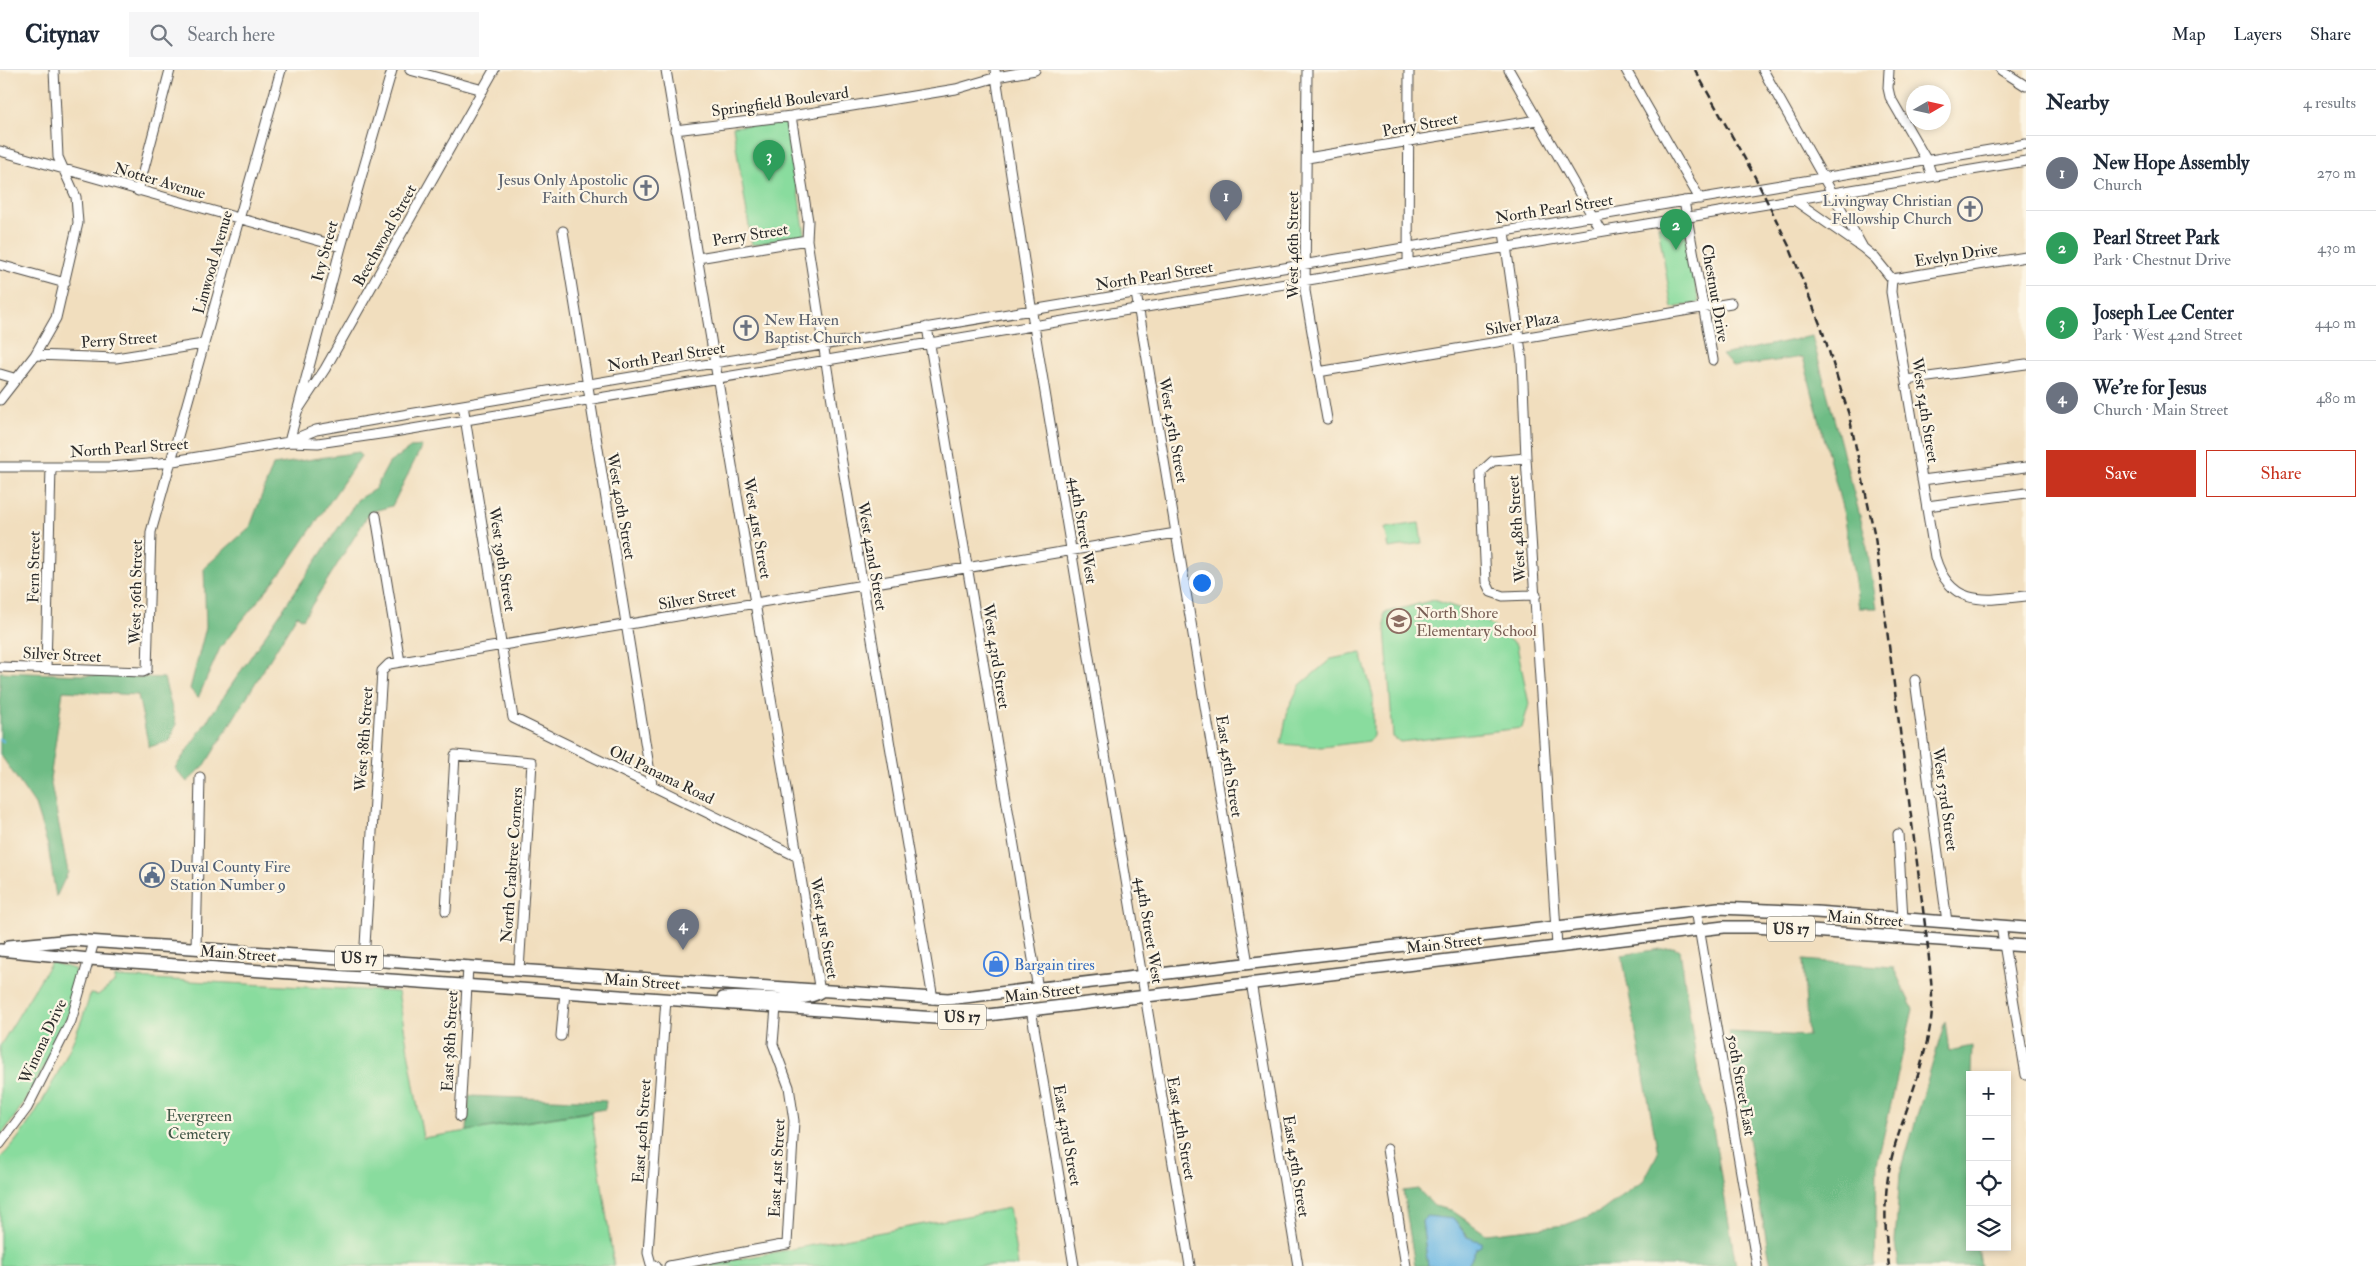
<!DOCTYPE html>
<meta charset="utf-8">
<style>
:root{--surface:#fff;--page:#f6f6f7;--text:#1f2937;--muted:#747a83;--line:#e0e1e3;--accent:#c8321e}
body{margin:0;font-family:"IM FELL Double Pica",serif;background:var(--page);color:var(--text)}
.controls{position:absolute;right:15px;bottom:15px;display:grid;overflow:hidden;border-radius:0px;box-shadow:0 2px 8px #0003}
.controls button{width:45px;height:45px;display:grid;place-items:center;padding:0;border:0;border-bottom:1px solid var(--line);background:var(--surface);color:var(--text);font:25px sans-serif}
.compass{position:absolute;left:1906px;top:15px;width:45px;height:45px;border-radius:50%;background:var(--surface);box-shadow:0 2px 8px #0003;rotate:81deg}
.you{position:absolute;left:1201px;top:512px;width:18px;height:18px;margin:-12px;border:4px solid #fff;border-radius:50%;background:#1a73e8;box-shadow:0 0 0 8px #1a73e833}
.badge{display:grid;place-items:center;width:32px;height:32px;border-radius:50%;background:var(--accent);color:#fff;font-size:16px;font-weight:700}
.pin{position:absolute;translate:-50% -41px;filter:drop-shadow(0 1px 2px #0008)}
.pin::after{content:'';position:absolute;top:26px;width:18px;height:15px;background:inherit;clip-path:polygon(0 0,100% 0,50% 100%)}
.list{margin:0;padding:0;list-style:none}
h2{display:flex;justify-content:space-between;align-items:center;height:65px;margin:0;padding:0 20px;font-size:21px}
h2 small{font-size:16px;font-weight:400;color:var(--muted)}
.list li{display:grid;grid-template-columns:32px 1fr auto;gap:15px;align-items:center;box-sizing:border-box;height:75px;padding:0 20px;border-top:1px solid var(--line)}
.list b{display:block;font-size:19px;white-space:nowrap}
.list p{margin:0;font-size:16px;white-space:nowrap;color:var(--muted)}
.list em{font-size:16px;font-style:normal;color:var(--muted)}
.actions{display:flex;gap:10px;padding:15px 20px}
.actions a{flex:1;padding:11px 0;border:1px solid var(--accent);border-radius:0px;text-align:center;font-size:18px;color:var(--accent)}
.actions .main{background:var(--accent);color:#fff}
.icon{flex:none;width:28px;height:28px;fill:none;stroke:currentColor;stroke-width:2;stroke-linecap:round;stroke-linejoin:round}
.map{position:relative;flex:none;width:2026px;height:1196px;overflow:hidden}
header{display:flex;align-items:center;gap:30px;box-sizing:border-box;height:70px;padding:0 25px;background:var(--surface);border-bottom:1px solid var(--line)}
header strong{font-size:24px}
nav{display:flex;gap:28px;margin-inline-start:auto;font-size:18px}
.search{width:350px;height:45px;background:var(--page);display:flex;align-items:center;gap:12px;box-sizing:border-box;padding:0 18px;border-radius:0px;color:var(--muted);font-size:19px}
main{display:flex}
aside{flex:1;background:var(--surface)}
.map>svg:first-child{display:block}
.green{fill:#89dc9e;stroke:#5a8464}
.forest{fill:#6ebc85;stroke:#4c7458}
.water{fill:#6bb7e4;stroke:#4b7188}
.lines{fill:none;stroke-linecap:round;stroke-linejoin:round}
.stream{stroke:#6bb7e4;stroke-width:2.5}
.minor-casing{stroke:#494641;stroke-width:11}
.major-casing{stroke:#494641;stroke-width:14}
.minor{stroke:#fff;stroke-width:9}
.major{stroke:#fff;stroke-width:11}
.rail{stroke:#2b2b2b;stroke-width:2.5;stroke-dasharray:8 4;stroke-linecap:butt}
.labels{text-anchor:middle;stroke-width:4.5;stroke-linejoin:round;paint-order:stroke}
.shield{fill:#fcf5e5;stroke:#6a6863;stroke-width:1}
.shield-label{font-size:15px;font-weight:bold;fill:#2b2b2b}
.street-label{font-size:16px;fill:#2b2b2b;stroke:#fcf5e5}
.worship-label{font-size:16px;fill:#5b616d;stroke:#fcf5e5;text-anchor:end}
.education-label{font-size:16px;fill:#785e54;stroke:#fcf5e5;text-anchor:start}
.service-label{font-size:16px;fill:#4e5e75;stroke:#fcf5e5;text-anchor:start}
.shop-label{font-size:16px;fill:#366cbe;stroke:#fcf5e5;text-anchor:start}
.park-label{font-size:16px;fill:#425748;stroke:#fcf5e5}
</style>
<header>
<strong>Citynav</strong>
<div class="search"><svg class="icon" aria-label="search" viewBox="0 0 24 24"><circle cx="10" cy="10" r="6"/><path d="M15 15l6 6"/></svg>Search here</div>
<nav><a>Map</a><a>Layers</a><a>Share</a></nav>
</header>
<main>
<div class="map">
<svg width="2026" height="1196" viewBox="0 0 2026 1196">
<rect width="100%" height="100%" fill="#fcf5e5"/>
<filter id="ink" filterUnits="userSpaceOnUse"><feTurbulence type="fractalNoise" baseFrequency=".02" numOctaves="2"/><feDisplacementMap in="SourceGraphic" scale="10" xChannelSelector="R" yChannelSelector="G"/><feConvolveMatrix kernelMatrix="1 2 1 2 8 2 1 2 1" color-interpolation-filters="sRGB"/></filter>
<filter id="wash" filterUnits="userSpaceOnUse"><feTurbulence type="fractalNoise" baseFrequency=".0096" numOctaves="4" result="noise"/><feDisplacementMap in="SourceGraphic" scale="20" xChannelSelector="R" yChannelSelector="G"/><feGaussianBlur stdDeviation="1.12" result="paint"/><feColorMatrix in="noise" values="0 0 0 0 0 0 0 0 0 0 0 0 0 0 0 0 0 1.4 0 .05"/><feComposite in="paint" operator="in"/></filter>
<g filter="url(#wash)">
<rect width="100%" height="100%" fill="#f1debe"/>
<path class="green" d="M786 50 805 164 752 175 733 57Z
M1684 152 1699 233 1672 238 1658 156Z
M1419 453 1422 473 1389 478 1385 458Z
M1434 530 1479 545 1517 576 1529 634 1522 658 1400 672 1393 667 1384 543Z
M1361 583 1373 625V666L1369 671 1322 677 1281 674 1288 639 1300 615 1331 589Z
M51 892 74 899C77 905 78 911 77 917 72 951 23 1041 0 1066V976Z
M115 907 398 922 423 1068 591 1042 614 1196H0V1088C33 1059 80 966 90 924L98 925 115 912Z
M1009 1138 1018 1196H702Z"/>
<path class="forest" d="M1812 266 1865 465 1877 538H1859L1845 449 1803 287 1733 297 1722 285Z
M422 376 392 436 370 442 303 549 297 545 205 695 187 712 175 698 358 429 375 419 389 393 412 377Z
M359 382 361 386 286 496 220 578 198 628 190 619 206 557 204 498 250 457 273 395Z
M0 602 164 608 176 654 170 671 149 677 138 625 63 621 50 709 68 802 56 827 48 776 35 735 0 684Z
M1673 877 1680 880 1699 1009 1711 1046 1736 1196H1467L1477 1178 1454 1149 1422 1151 1428 1196H1415L1403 1121 1418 1119 1434 1136 1451 1140 1486 1164 1565 1155 1600 1142 1644 1110 1658 1083 1622 885Z
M1803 890 1893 897 1913 939 1877 1094 1875 1196H1771L1729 962 1808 966Z
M1945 951 1949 981 1972 976 1967 1114 1970 1134V1177H1977L1980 1196H1898L1895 1172 1900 1104Z
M469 1026 606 1031 605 1039 467 1061Z"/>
<path class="water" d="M1427 1146 1454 1149 1467 1167 1481 1172V1176L1477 1178 1467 1196H1428L1422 1151Z"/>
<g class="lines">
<path class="stream" d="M0 669 3 671"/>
</g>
</g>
<g filter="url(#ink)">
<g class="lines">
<defs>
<path id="minor" d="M410 0 483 20
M666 0 820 922
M995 0 1034 256 1190 1196
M1307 0 1305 221 1327 349
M1509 0 1601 161
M1626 0 1700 129
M1763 0 1862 176
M1889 0 1888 18 1890 27 1927 91 1932 106
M2001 0 2026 16
M791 46 808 151 807 170 838 369 933 929
M675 60 791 46 956 19 997 7 1035 0
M0 81 341 177
M1307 88 1537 50
M138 121 170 0
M1793 129 1863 178 1875 188 1892 209 1891 222 1935 487C1950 537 1983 531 2026 526
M1684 131 1713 290
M563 161 652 715
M1504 162 1522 289 1526 388 1557 876
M698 188 807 170
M1408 193 1409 0
M0 195 65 213
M1892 209 2026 187
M1136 223 1248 894
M927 257 1038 919
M35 285 116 288 203 274
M1318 302 1731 233
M0 304 17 309
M1906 310 2026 294
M0 330 35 285 56 248 78 153 76 127 58 87 54 0
M463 335 513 648 798 787
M296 343 325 299 494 0
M292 370 316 360 409 344 2026 74
M289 372 341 177 392 0
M1526 388 1493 391 1481 402 1486 512 1491 522 1503 526 1536 525
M0 397H108L161 393 289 372 318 373 394 362 2026 91
M1922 410 2026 397
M1927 436 2026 423
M376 446 400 592
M0 597 143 602 147 600 151 462 281 0
M46 598 51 397
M1915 610 1947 852
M1898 764 1903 849
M1696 840 1757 1196
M446 841 455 685 532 692 519 900
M2001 856 2026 1005
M196 878 200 707
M363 907 382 601 389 594 1176 463
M1251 912 1298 1196
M1031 939 1074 1196
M561 966 565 922
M460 1047 468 896
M0 1074 27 1038 71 951 94 872
M1387 1079 1406 1196
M656 1196 651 1194 648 1183 666 929
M669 1196 787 1174 794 1051 789 1017 773 974 776 937"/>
<path id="major" d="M9 876 72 870 948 929 1718 838 1816 842 2026 858
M0 880 89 889 936 948 971 947 1724 857H1755L2026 876
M723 928C748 925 803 935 820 922"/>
</defs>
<use href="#minor" class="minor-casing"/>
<use href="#major" class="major-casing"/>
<use href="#minor" class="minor"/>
<use href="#major" class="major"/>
<path class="rail" d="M1695 0 1755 107 1789 176 1822 259 1849 345 1875 467 1928 878C1930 902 1934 927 1931 951 1924 995 1907 1036 1894 1079 1883 1117 1884 1156 1889 1196"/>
</g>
</g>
<defs>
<symbol id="church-ring" viewBox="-11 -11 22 22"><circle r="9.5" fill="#fcf5e5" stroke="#6b7280" stroke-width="1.5"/><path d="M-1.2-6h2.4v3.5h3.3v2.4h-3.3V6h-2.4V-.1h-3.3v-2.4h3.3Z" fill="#6b7280"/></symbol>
<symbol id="school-ring" viewBox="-11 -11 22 22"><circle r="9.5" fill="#fcf5e5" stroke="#8d6e63" stroke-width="1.5"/><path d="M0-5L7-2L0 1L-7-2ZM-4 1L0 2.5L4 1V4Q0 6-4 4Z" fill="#8d6e63"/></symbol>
<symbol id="civic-ring" viewBox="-11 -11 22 22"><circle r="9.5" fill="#fcf5e5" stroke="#5c6f8a" stroke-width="1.5"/><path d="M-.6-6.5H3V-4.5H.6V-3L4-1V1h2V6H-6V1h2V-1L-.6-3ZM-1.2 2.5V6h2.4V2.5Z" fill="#5c6f8a"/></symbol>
<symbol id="shop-ring" viewBox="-11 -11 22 22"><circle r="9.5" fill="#fcf5e5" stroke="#3f7fe0" stroke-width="1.5"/><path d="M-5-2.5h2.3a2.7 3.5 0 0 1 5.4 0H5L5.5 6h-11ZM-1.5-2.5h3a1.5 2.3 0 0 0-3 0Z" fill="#3f7fe0"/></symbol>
</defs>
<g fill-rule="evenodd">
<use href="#church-ring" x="632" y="104" width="28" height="28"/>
<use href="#church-ring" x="1956" y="125" width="28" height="28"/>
<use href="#church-ring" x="732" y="244" width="28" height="28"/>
<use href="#school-ring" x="1385" y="537" width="28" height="28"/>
<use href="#civic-ring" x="138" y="791" width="28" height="28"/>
<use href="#shop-ring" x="982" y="880" width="28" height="28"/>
</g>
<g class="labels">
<g class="shield">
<rect x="1767" y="846.5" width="48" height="25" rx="4"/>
<rect x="335" y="875.5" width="48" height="25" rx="4"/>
<rect x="938" y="934.5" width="48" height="25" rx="4"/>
</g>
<g class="shield-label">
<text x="1791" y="864">US 17</text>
<text x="359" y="893">US 17</text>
<text x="962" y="952">US 17</text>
</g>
<g class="street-label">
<text transform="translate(780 31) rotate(-8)" y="6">Springfield Boulevard</text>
<text transform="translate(1420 54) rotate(-10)" y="6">Perry Street</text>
<text transform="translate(160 110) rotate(16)" y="6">Notter Avenue</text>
<text transform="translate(1554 138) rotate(-9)" y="6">North Pearl Street</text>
<text transform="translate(750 164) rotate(-9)" y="6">Perry Street</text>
<text transform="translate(384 165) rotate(-61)" y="6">Beechwood Street</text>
<text transform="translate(1292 175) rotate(-90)" y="6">West 46th Street</text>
<text transform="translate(324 181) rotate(-75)" y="6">Ivy Street</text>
<text transform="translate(1956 184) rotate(-9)" y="6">Evelyn Drive</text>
<text transform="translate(212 192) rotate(-74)" y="6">Linwood Avenue</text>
<text transform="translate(1154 205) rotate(-9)" y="6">North Pearl Street</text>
<text transform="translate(1716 223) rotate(80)" y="6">Chestnut Drive</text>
<text transform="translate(1522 253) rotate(-10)" y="6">Silver Plaza</text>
<text transform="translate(119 269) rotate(-4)" y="6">Perry Street</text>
<text transform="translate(666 286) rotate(-9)" y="6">North Pearl Street</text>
<text transform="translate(1926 340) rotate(81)" y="6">West 54th Street</text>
<text transform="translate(1174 360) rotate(80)" y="6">West 45th Street</text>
<text transform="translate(129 377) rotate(-4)" y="6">North Pearl Street</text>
<text transform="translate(622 436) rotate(80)" y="6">West 40th Street</text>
<text transform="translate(758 458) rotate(80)" y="6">West 41st Street</text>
<text transform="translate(1516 459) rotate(-94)" y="6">West 48th Street</text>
<text transform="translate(1084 460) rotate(81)" y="6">44th Street West</text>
<text transform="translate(873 486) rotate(80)" y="6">West 42nd Street</text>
<text transform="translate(503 489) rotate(81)" y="6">West 39th Street</text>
<text transform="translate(33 497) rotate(-89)" y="6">Fern Street</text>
<text transform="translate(135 522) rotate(-89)" y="6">West 36th Street</text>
<text transform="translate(697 527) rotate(-10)" y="6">Silver Street</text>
<text transform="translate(62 584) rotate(3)" y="6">Silver Street</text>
<text transform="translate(997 586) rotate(81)" y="6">West 43rd Street</text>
<text transform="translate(363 669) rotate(-86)" y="6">West 38th Street</text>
<text transform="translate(1230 696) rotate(81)" y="6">East 45th Street</text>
<text transform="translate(662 704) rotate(26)" y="6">Old Panama Road</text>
<text transform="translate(1946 729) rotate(82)" y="6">West 53rd Street</text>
<text transform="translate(511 795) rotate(-86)" y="6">North Crabtree Corners</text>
<text transform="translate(1865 848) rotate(4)" y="6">Main Street</text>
<text transform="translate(825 858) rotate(80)" y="6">West 41st Street</text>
<text transform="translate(1150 860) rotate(81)" y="6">44th Street West</text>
<text transform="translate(1444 873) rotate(-7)" y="6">Main Street</text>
<text transform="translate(238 883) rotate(4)" y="6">Main Street</text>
<text transform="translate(642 911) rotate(4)" y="6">Main Street</text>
<text transform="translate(1042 922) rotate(-7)" y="6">Main Street</text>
<text transform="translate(42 971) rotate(-65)" y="6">Winona Drive</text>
<text transform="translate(449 971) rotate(-87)" y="6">East 38th Street</text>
<text transform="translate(1742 1015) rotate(80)" y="6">50th Street East</text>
<text transform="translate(1182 1058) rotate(80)" y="6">East 44th Street</text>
<text transform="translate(641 1061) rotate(-86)" y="6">East 40th Street</text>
<text transform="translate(1068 1065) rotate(80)" y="6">East 43rd Street</text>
<text transform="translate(1297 1096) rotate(81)" y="6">East 45th Street</text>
<text transform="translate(776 1098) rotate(-87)" y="6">East 41st Street</text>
</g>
<g class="worship-label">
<text x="628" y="115">Jesus Only Apostolic<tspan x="628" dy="18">Faith Church</tspan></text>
<text x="1952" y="136">Livingway Christian<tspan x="1952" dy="18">Fellowship Church</tspan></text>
<text x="764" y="255" text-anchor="start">New Haven<tspan x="764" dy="18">Baptist Church</tspan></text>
</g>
<g class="education-label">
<text x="1416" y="548">North Shore<tspan x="1416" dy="18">Elementary School</tspan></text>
</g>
<g class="service-label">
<text x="170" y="802">Duval County Fire<tspan x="170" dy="18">Station Number 9</tspan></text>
</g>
<g class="shop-label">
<text x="1014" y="900">Bargain tires</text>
</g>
<g class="park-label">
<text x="199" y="1051">Evergreen<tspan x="199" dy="18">Cemetery</tspan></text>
</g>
</g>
</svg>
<div class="controls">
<button>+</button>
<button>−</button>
<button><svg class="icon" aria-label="locate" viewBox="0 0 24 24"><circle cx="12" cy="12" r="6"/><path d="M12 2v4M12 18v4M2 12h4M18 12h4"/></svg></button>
<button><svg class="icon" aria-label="layers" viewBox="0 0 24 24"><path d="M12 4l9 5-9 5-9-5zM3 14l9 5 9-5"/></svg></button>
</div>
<svg class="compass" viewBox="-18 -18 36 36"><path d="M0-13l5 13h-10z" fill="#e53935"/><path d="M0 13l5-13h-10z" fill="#747a83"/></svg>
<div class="you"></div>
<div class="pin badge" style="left:1226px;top:151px;background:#6b7280">1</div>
<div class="pin badge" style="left:1676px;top:180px;background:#2e9e5b">2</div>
<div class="pin badge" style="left:769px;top:111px;background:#2e9e5b">3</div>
<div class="pin badge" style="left:683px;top:880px;background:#6b7280">4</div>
</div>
<aside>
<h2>Nearby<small>4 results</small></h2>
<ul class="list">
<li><span class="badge" style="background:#6b7280">1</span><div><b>New Hope Assembly</b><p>Church</p></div><em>270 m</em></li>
<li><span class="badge" style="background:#2e9e5b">2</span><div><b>Pearl Street Park</b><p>Park · Chestnut Drive</p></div><em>430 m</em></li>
<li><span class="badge" style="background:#2e9e5b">3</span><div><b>Joseph Lee Center</b><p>Park · West 42nd Street</p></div><em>440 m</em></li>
<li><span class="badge" style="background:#6b7280">4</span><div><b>We're for Jesus</b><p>Church · Main Street</p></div><em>480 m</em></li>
</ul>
<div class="actions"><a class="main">Save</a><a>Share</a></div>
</aside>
</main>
